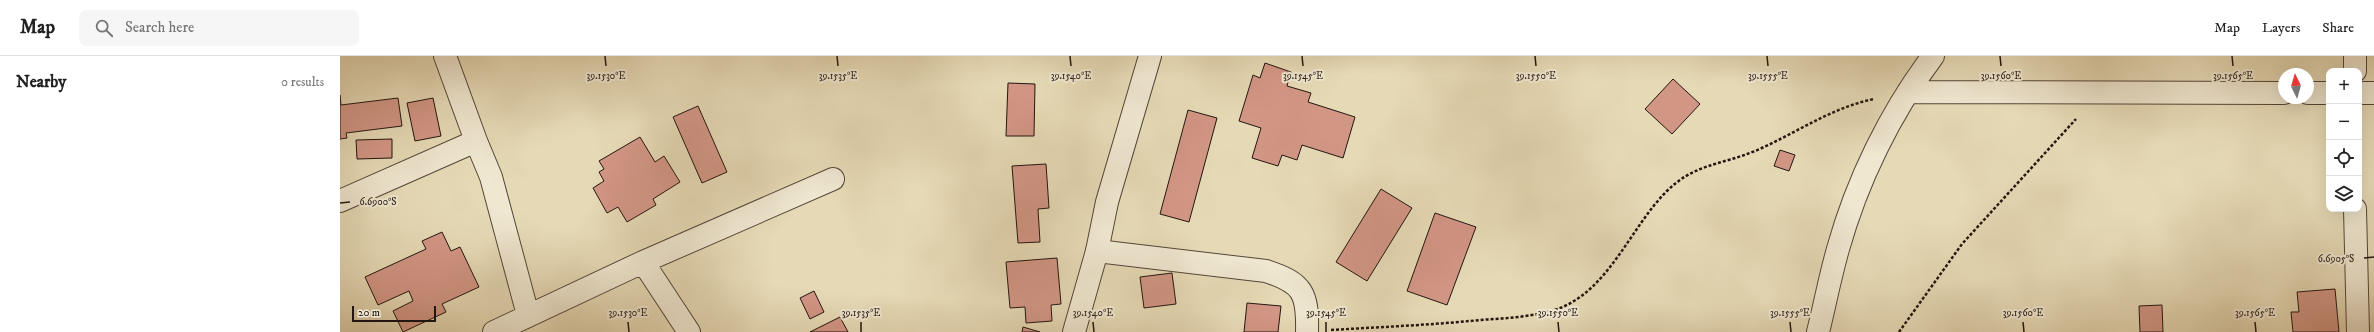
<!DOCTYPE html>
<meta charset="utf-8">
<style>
:root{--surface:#fff;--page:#f6f6f6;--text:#222;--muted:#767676;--line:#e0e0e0}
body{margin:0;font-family:"IM FELL DW Pica",serif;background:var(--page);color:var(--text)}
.controls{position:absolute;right:12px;top:12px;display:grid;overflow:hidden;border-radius:8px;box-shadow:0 4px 16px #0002}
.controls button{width:36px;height:36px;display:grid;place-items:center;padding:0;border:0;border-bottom:1px solid var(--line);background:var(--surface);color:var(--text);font:20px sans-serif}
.compass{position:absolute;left:1938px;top:12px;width:36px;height:36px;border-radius:50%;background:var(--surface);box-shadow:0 4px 16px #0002;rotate:355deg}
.scale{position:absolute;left:12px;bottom:10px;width:84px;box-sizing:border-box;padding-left:4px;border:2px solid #231510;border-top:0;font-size:11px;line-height:14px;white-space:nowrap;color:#231510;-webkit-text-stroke:3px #efe7d0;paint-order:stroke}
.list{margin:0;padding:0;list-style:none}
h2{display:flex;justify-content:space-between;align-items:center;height:52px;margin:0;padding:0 16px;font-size:17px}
h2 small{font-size:13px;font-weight:400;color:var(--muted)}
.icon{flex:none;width:22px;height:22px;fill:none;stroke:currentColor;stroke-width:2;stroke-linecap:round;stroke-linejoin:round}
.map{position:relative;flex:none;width:2034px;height:276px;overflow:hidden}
header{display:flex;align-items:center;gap:24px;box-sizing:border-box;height:56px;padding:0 20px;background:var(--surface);border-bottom:1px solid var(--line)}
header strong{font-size:19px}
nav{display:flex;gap:22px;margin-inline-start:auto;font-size:14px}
.search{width:280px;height:36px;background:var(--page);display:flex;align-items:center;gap:10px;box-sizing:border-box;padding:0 14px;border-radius:8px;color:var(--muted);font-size:15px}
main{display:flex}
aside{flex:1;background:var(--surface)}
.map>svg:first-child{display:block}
.building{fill:#d29685;stroke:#231510}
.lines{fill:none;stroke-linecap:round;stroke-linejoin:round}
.minor-casing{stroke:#54463a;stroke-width:24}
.tertiary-casing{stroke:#54463a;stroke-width:24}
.path{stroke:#231510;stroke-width:2.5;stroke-dasharray:3 2;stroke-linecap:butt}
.minor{stroke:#efe7d0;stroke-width:22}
.tertiary{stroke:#efe7d0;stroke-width:22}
.ticks{fill:none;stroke:#231510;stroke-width:1.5}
.ticks-label{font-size:10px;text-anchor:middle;fill:#231510;stroke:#efe7d0;stroke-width:4;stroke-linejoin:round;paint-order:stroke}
</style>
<header>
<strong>Map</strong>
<div class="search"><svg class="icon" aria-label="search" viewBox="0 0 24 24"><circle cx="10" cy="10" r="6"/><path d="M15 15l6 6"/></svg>Search here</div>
<nav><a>Map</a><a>Layers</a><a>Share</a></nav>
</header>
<main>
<aside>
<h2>Nearby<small>0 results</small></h2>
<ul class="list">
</ul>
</aside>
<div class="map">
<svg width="2034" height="276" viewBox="0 0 2034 276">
<rect width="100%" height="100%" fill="#e6dab6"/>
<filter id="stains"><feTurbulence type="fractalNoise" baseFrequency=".005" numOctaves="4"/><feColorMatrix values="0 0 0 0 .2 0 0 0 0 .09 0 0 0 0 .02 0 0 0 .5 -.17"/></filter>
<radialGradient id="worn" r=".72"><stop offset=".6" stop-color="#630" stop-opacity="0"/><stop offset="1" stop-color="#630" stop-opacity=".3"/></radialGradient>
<path class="building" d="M925 7 951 16 947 30 971 37 968 46 1015 61 1003 102 962 89 957 104 942 99 938 110 912 102 921 72 899 65 913 19 920 22Z
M1333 23 1360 48 1332 78 1305 53Z
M668 27 695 28 694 80H666Z
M0 39 1 49 58 42 62 70 6 77 7 82 0 83Z
M93 42 101 80 75 85 67 47Z
M358 50 387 116 362 127 333 61Z
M848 54 877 62 849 166 820 158Z
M300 81 315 106 324 100 340 126 313 143 316 149 287 166 278 151 267 157 253 132 264 125 259 116 264 113 259 105Z
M52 83V102L17 103 16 84Z
M1440 94 1455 99 1449 115 1434 110Z
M706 108 709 152 698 153 700 186 678 187 672 110Z
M1041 133 1072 152 1027 225 996 206Z
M1095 157 1136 171 1107 249 1067 235Z
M102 176 111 195 120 191 139 231 102 248 106 256 63 276 53 255 73 245 69 235 38 249 25 221 86 193 82 185Z
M717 202 721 248 711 249 712 265 686 267 685 251 670 252 666 206Z
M832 217 836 248 804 252 800 221Z
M1995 233 1999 276H1953L1951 256H1959L1957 236Z
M474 235 484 256 470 263 460 242Z
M907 247 941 250 938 276H904Z
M1822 249 1823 276H1800L1799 250Z
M500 261 508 276H470Z
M683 271 700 276H682Z"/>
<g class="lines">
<defs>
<path id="minor" d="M105 0 136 85 151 121 188 259
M2015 0V15
M1568 36 1944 37
M1968 37H1989
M2019 37H2034
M0 145 136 85
M2015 153 2018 276
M757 195 926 215C963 227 968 237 967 276
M303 206 349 276
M154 276 303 206 493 123
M1478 276C1485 248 1490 221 1498 193 1517 125 1550 57 1593 0"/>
<path id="tertiary" d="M734 276 757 195 767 146 810 0"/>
</defs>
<use href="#minor" class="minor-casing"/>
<use href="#tertiary" class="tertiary-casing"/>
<path class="path" d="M991 274C1041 271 1091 269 1140 264 1167 262 1195 261 1220 252 1269 233 1291 171 1326 136 1353 108 1381 109 1415 95 1455 78 1490 52 1534 43
M1559 276 1622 188 1736 63"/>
<use href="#minor" class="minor"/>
<use href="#tertiary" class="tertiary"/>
</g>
<path class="ticks" d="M265 0 266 10M497 0 498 10M730 0 731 10M962 0 963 10M1195 0 1196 10M1427 0 1428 10M1660 0 1661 10M1892 0 1893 10M0 147 10 146M2024 202 2034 201M288 266 289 276M521 266V276M753 266 754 276M986 266V276M1218 266 1219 276M1450 266 1451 276M1683 266 1684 276M1915 266 1916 276"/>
<g class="ticks-label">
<text x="1196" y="23">39.1550°E</text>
<text x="1428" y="23">39.1555°E</text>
<text x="1661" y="23">39.1560°E</text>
<text x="266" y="23">39.1530°E</text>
<text x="498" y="23">39.1535°E</text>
<text x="731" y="23">39.1540°E</text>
<text x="963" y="23">39.1545°E</text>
<text x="1893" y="23">39.1565°E</text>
<text x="38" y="149">6.6900°S</text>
<text x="1996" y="206">6.6905°S</text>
<text x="288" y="260">39.1530°E</text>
<text x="521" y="260">39.1535°E</text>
<text x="753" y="260">39.1540°E</text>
<text x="986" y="260">39.1545°E</text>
<text x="1218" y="260">39.1550°E</text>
<text x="1450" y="260">39.1555°E</text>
<text x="1683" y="260">39.1560°E</text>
<text x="1915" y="260">39.1565°E</text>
</g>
<rect width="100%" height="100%" filter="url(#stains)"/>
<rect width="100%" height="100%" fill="url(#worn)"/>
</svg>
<div class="controls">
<button>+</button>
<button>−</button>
<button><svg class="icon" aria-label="locate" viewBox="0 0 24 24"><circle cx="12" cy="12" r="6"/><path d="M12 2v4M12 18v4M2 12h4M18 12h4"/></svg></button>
<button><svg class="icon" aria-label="layers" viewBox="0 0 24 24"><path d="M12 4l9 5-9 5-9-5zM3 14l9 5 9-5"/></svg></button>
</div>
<svg class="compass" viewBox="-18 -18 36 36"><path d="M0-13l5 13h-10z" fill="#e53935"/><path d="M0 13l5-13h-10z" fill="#767676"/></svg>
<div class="scale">20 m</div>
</div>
</main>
